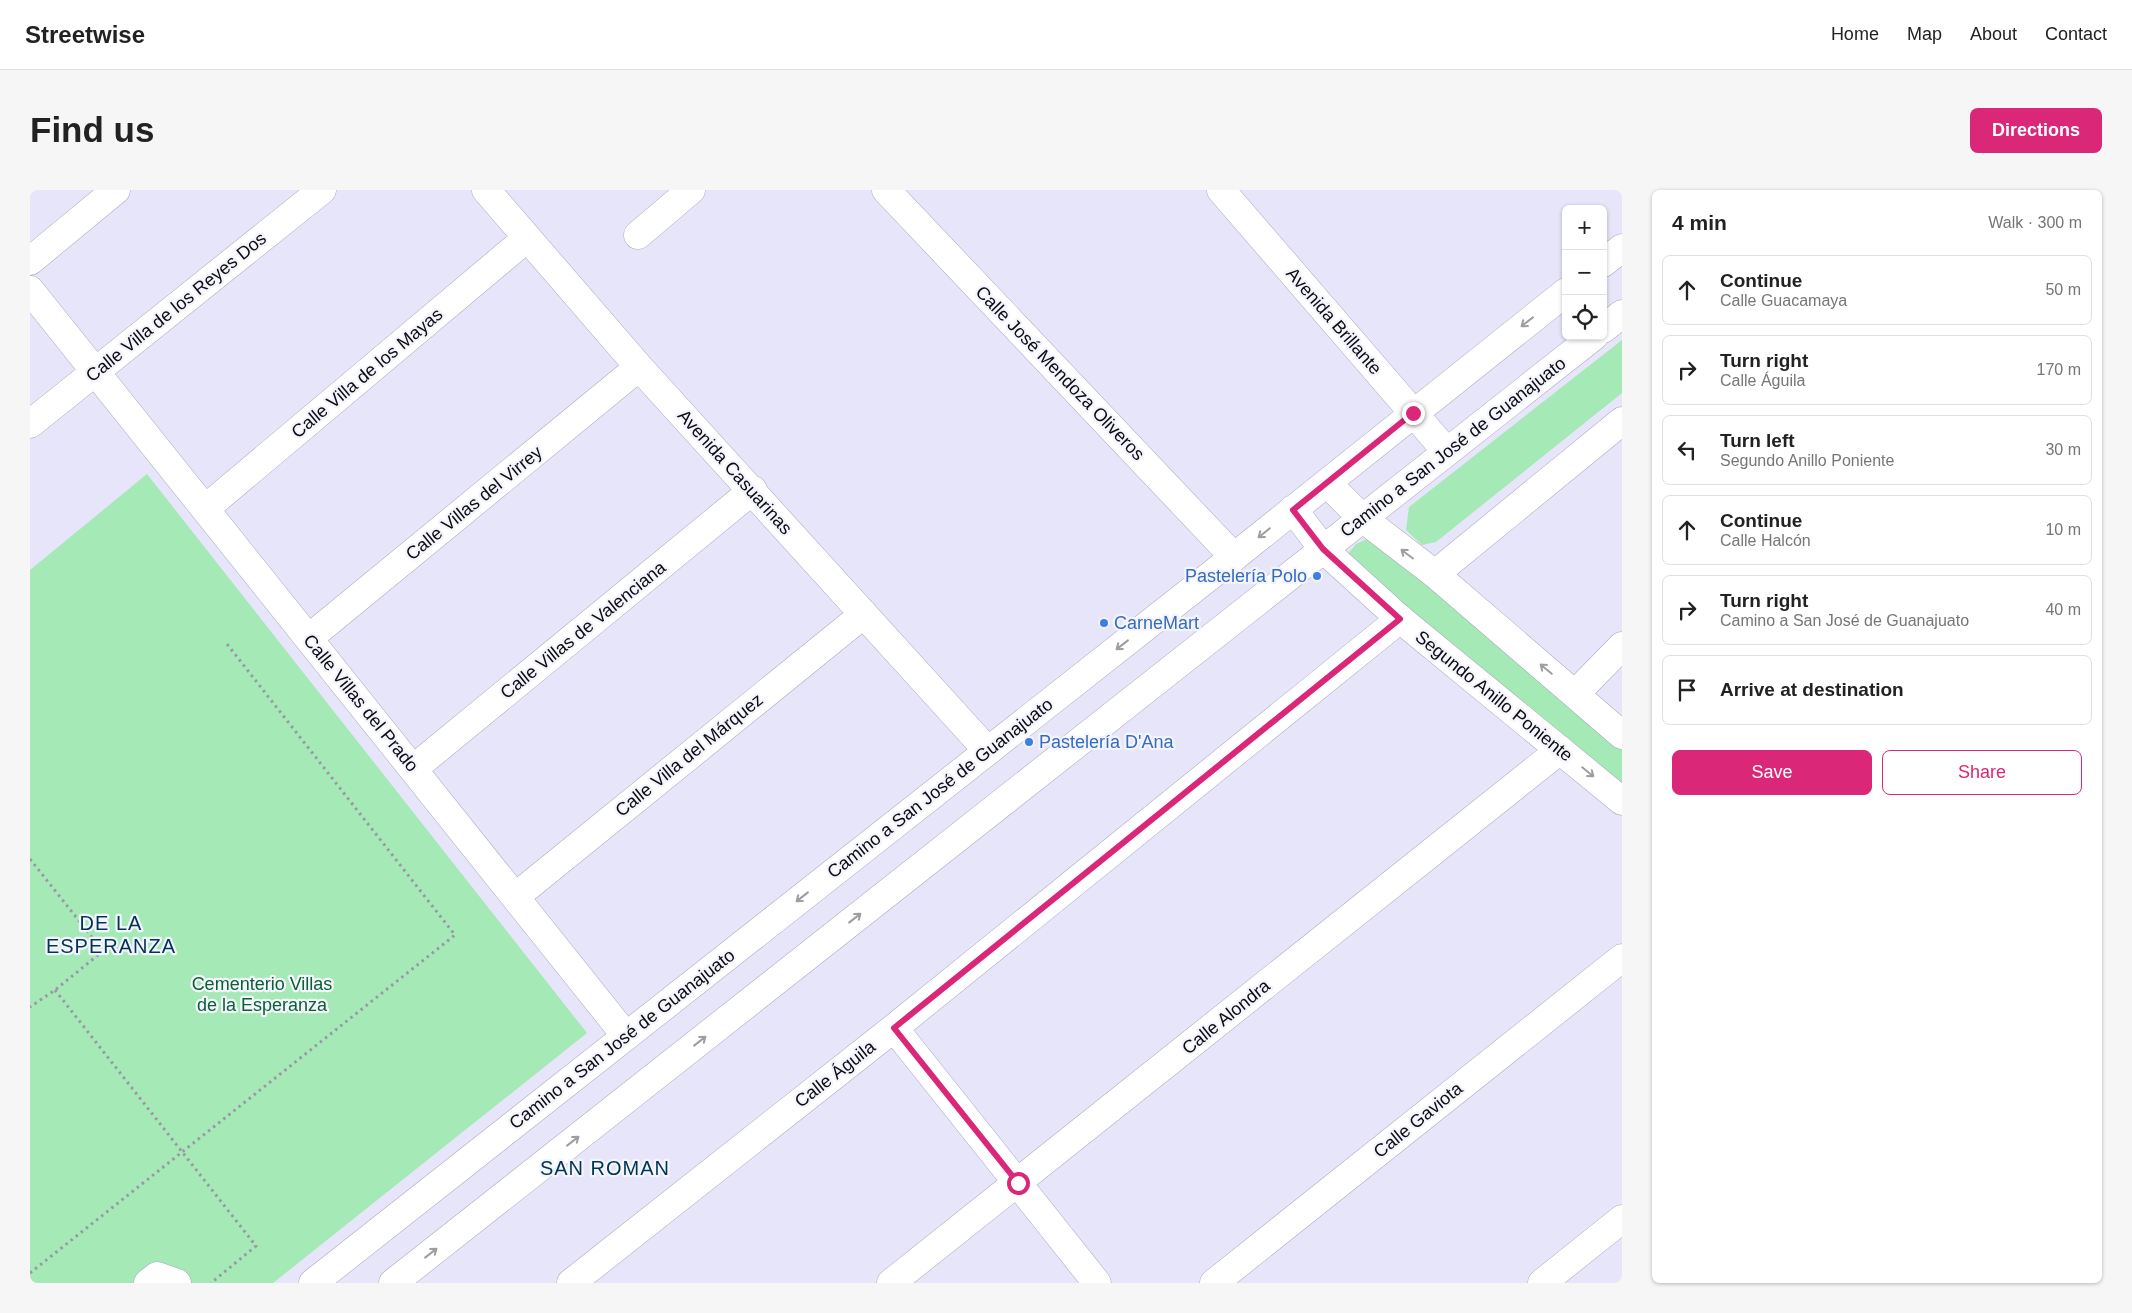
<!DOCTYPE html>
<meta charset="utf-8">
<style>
:root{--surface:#fff;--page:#f6f6f6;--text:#222;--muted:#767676;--line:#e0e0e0;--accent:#db2777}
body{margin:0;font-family:Helvetica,sans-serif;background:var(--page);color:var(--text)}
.controls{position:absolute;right:15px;top:15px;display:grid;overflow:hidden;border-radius:8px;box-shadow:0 1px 4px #0004}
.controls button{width:45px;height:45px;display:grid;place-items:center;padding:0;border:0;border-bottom:1px solid var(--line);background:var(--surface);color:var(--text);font:25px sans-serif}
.stop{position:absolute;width:15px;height:15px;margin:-11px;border:4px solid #db2777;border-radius:50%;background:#fff}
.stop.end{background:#db2777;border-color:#fff;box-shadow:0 1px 5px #0008}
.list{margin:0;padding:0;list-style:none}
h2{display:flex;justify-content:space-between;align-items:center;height:65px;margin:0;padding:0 20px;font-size:21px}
h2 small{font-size:16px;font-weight:400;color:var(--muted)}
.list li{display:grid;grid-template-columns:32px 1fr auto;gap:15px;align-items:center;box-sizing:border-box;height:70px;margin:0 10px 10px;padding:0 10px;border:1px solid var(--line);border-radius:8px}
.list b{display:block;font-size:19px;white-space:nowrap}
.list p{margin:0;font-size:16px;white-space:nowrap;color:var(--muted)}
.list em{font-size:16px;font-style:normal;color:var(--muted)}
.actions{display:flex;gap:10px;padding:15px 20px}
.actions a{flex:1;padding:11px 0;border:1px solid var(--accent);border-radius:8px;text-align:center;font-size:18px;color:var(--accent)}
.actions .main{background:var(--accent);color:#fff}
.icon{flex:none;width:28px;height:28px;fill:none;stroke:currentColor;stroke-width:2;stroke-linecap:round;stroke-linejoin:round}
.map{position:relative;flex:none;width:1592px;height:1093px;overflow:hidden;border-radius:8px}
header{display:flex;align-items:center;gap:30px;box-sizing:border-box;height:70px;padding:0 25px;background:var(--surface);border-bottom:1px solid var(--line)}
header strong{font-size:24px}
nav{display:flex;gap:28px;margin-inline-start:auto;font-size:18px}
.intro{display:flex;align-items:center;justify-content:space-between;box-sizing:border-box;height:120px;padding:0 30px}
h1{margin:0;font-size:35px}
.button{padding:12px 22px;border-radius:8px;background:var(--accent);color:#fff;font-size:18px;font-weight:700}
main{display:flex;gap:30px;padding:0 30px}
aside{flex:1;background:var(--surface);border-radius:8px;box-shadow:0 1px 4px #0004}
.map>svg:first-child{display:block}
.green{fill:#a5e9b7}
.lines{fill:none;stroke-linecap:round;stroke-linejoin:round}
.minor-casing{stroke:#acaabd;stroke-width:29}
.major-casing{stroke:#acaabd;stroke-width:29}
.path{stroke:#9a98a7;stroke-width:3;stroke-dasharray:2.5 4;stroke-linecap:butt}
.minor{stroke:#fff;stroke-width:28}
.major{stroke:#fff;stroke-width:28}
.oneway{stroke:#9e9da0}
.route{stroke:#db2777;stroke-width:6}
.shop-dot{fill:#3f7fe0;stroke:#f4f4fc;stroke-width:2}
.labels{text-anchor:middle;stroke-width:4.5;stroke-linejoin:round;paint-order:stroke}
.street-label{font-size:18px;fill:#0c0b11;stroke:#f4f4fc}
.shop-label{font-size:18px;fill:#366cbe;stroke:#f4f4fc;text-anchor:start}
.park-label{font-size:18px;fill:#0a6131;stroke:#f4f4fc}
.quarter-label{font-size:20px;letter-spacing:1px;fill:#003457;stroke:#f4f4fc}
</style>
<header>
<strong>Streetwise</strong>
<nav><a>Home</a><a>Map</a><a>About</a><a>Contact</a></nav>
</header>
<div class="intro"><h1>Find us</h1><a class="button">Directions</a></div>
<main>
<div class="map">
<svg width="1592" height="1093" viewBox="0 0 1592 1093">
<rect width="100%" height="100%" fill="#e7e5f9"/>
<path class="green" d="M1592 150V203L1406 352 1392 355 1376 340 1379 317Z
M117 284 557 843 243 1093H0V380Z
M1341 347 1592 556V603L1353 407 1318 364 1326 354Z"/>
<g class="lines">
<defs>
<path id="minor" d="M456 0 609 177 958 561
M856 0 1204 367
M608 45 661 0
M0 71 86 0
M0 100 596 846
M0 234 292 0
M176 318 497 48
M1405 384 1592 231
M279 448 609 177
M1545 504 1592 456
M383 579 723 300
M485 707 834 424
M864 838 1067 1093
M118 1093 127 1086 147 1093
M541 1093 864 838 1370 429
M861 1093 1530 560
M1184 1093 1592 768
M1512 1093 1592 1029"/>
<path id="major" d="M1191 0 1417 262
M1573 73 1592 58
M1573 139 1592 124
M1297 293 1332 328 1405 384 1592 545
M1263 319 1293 359 1370 429 1592 611
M283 1093 1204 367 1536 102
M363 1093 1564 146"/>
</defs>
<use href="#minor" class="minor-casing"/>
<use href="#major" class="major-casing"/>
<path class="path" d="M0 669 73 761 25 800 0 817
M25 800 226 1056 181 1093
M0 1083 425 745 197 454"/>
<use href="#minor" class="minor"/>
<use href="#major" class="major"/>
</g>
<defs><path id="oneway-shaft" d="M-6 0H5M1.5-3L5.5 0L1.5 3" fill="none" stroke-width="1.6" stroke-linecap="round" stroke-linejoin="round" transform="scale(1.25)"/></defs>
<g class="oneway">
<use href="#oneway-shaft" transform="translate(1497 132) rotate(142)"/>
<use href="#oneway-shaft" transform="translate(1234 343) rotate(141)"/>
<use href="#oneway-shaft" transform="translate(1377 364) rotate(-143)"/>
<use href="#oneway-shaft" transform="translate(1092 455) rotate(142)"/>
<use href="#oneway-shaft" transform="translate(1516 479) rotate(-140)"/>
<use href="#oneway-shaft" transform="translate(1558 582) rotate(39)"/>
<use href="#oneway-shaft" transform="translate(772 707) rotate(142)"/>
<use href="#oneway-shaft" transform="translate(825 728) rotate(-38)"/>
<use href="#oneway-shaft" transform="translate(670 851) rotate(-38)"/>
<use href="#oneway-shaft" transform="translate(543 951) rotate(-38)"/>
<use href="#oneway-shaft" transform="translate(401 1063) rotate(-38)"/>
</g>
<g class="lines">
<path class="route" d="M988 993 864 838 1370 429 1293 359 1263 320 1383 223"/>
</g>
<g class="shop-dot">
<circle cx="1287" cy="386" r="5"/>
<circle cx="1074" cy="433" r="5"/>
<circle cx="999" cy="552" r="5"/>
</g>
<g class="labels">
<g class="street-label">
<text transform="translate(146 117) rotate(-39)" y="6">Calle Villa de los Reyes Dos</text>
<text transform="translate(1304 131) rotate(49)" y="6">Avenida Brillante</text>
<text transform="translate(337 183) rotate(-40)" y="6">Calle Villa de los Mayas</text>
<text transform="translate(1030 183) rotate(46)" y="6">Calle José Mendoza Oliveros</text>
<text transform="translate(1423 257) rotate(-38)" y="6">Camino a San José de Guanajuato</text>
<text transform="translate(705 282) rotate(48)" y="6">Avenida Casuarinas</text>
<text transform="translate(444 313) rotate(-39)" y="6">Calle Villas del Virrey</text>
<text transform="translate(553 440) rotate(-39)" y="6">Calle Villas de Valenciana</text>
<text transform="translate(1464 506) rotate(39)" y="6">Segundo Anillo Poniente</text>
<text transform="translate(331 513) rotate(51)" y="6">Calle Villas del Prado</text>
<text transform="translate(659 565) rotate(-39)" y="6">Calle Villa del Márquez</text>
<text transform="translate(910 598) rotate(-38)" y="6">Camino a San José de Guanajuato</text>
<text transform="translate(1196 827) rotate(-39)" y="6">Calle Alondra</text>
<text transform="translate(592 849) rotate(-38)" y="6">Camino a San José de Guanajuato</text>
<text transform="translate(805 884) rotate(-38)" y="6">Calle Águila</text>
<text transform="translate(1388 930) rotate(-39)" y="6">Calle Gaviota</text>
</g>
<g class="shop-label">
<text x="1277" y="392" text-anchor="end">Pastelería Polo</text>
<text x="1084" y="439">CarneMart</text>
<text x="1009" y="558">Pastelería D'Ana</text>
</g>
<g class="park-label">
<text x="232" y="800">Cementerio Villas<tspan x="232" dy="21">de la Esperanza</tspan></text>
</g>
<g class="quarter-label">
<text x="81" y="740">DE LA<tspan x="81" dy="23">ESPERANZA</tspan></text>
<text x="575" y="985">SAN ROMAN</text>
</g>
</g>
</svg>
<div class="controls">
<button>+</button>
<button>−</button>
<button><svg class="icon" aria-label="locate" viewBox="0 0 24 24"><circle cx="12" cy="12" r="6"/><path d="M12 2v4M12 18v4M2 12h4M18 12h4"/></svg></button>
</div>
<div class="stop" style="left:988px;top:993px"></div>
<div class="stop end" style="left:1383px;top:223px"></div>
</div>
<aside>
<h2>4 min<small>Walk · 300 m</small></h2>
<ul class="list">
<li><svg class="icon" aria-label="ahead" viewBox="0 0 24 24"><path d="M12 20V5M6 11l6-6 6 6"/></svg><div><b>Continue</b><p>Calle Guacamaya</p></div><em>50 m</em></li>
<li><svg class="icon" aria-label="right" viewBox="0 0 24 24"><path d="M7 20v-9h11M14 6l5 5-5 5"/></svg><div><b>Turn right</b><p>Calle Águila</p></div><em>170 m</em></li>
<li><svg class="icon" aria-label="left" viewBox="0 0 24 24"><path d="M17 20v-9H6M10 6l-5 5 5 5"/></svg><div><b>Turn left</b><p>Segundo Anillo Poniente</p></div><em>30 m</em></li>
<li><svg class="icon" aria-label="ahead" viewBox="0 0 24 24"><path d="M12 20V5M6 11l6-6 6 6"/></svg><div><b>Continue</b><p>Calle Halcón</p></div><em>10 m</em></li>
<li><svg class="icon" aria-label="right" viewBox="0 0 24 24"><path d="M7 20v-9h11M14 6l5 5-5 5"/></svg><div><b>Turn right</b><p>Camino a San José de Guanajuato</p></div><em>40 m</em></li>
<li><svg class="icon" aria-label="arrive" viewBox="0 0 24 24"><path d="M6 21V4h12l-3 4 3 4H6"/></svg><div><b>Arrive at destination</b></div></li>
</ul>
<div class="actions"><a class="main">Save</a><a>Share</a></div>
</aside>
</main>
